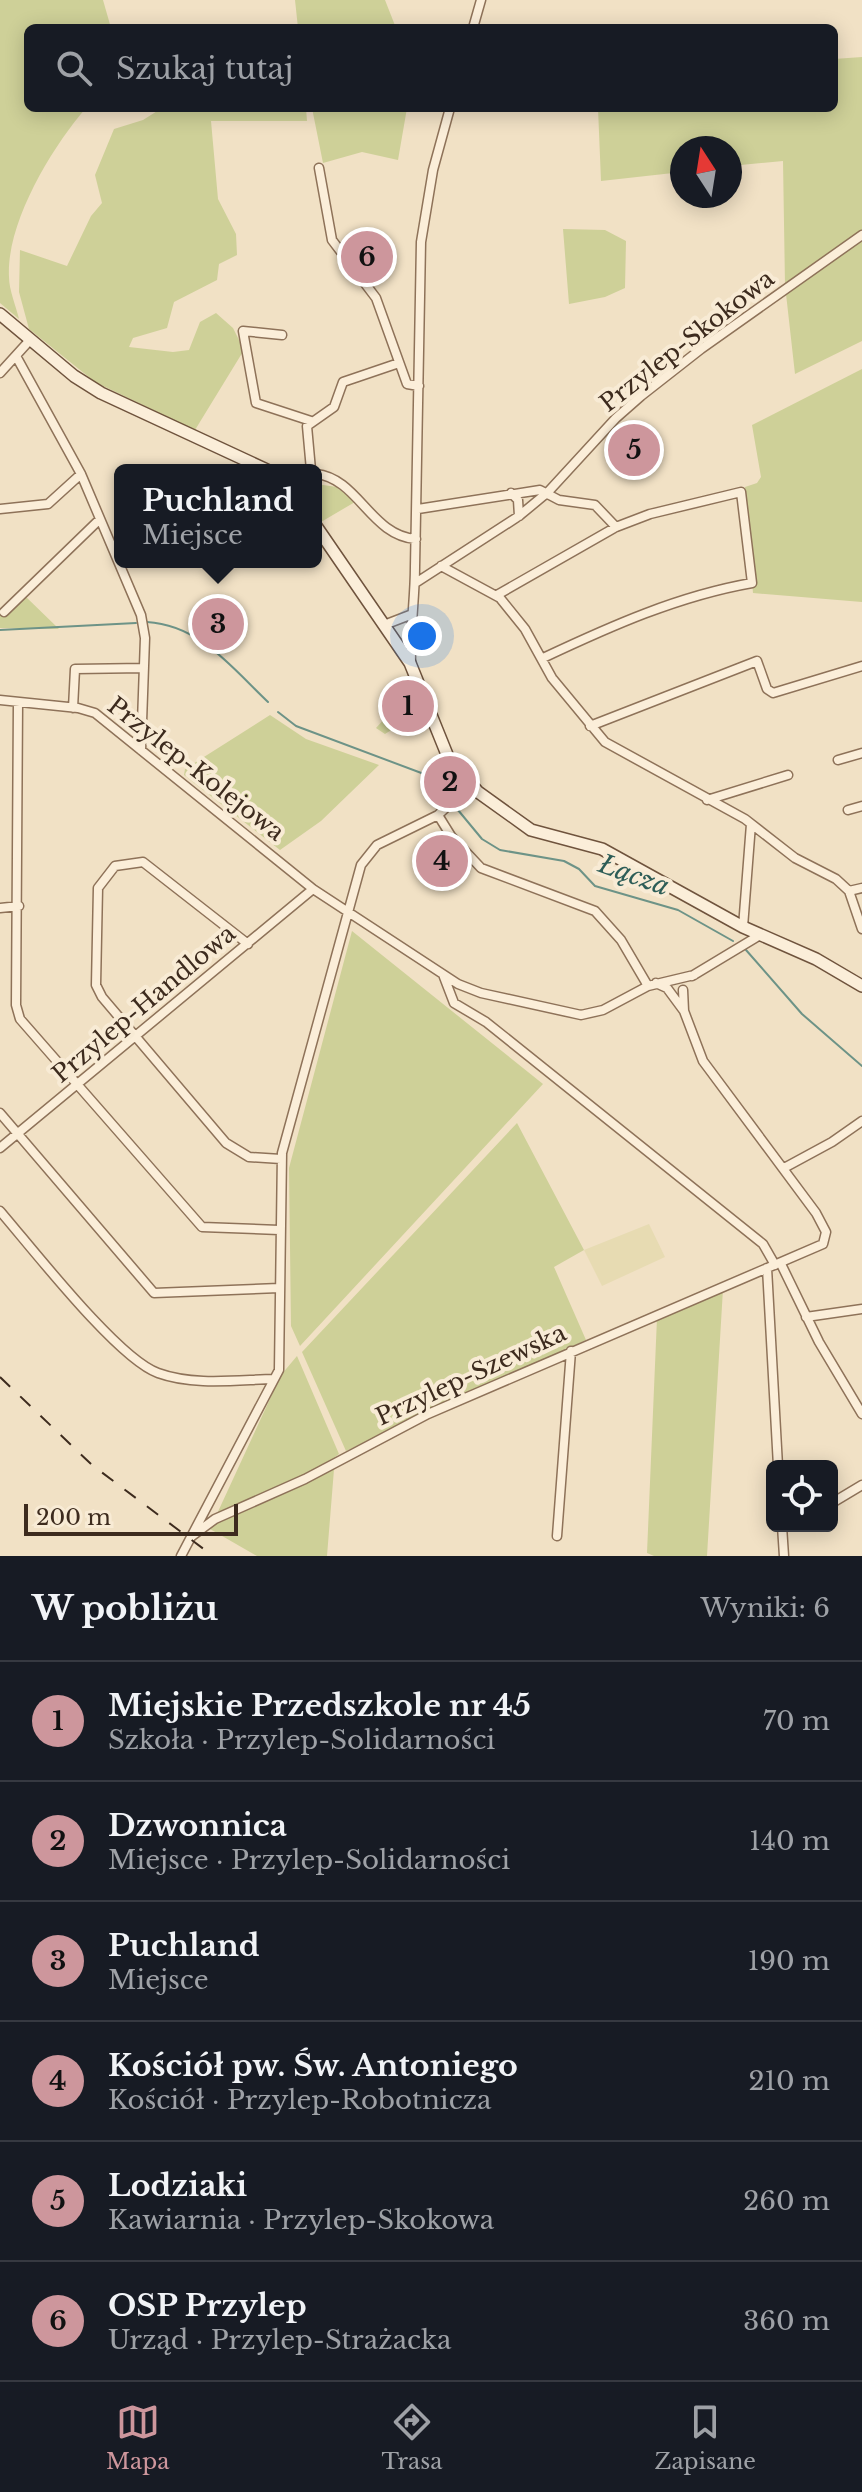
<!DOCTYPE html>
<html lang="pl">
<meta charset="utf-8">
<style>
:root{--surface:#171b24;--page:#20242c;--text:#f1f3f6;--muted:#9ea1a6;--line:#363941;--accent:#cd969c}
body{margin:0;font-family:"Libre Baskerville",serif;background:var(--page);color:var(--text)}
.controls{position:absolute;right:24px;bottom:24px;display:grid;overflow:hidden;border-radius:12px;box-shadow:0 4px 20px #0003}
.controls button{width:72px;height:72px;display:grid;place-items:center;padding:0;border:0;border-bottom:2px solid var(--line);background:var(--surface);color:var(--text);font:40px sans-serif}
.compass{position:absolute;left:670px;top:136px;width:72px;height:72px;border-radius:50%;background:var(--surface);box-shadow:0 4px 20px #0003;rotate:348deg}
.scale{position:absolute;left:24px;bottom:20px;width:214px;box-sizing:border-box;padding-left:8px;border:4px solid #3d2b1e;border-top:0;font-size:22px;line-height:28px;white-space:nowrap;color:#3d2b1e;-webkit-text-stroke:6px #f8ebd5;paint-order:stroke}
.you{position:absolute;left:422px;top:636px;width:28px;height:28px;margin:-20px;border:6px solid #fff;border-radius:50%;background:#1a73e8;box-shadow:0 0 0 12px #1a73e833}
.badge{display:grid;place-items:center;width:52px;height:52px;border-radius:50%;background:var(--accent);color:#111;font-size:26px;font-weight:700}
.pin{position:absolute;translate:-50% -50%;border:4px solid #fff;box-shadow:0 2px 8px #0006}
.popup{position:absolute;left:114px;top:464px;width:208px;height:104px;box-sizing:border-box;display:grid;place-content:center;border-radius:12px;background:var(--surface);filter:drop-shadow(0 2px 6px #0005);font-size:26px;white-space:nowrap;color:var(--muted)}
.popup b{font-size:30px;color:var(--text)}
.popup::after{content:'';position:absolute;left:50%;top:100%;margin-left:-16px;border:16px solid transparent;border-top-color:var(--surface)}
.list{margin:0;padding:0;list-style:none}
h2{display:flex;justify-content:space-between;align-items:center;height:104px;margin:0;padding:0 32px;font-size:34px}
h2 small{font-size:26px;font-weight:400;color:var(--muted)}
.list li{display:grid;grid-template-columns:52px 1fr auto;gap:24px;align-items:center;box-sizing:border-box;height:120px;padding:0 32px;border-top:2px solid var(--line)}
.list b{display:block;font-size:30px;white-space:nowrap}
.list p{margin:0;font-size:26px;white-space:nowrap;color:var(--muted)}
.list em{font-size:26px;font-style:normal;color:var(--muted)}
.icon{flex:none;width:44px;height:44px;fill:none;stroke:currentColor;stroke-width:2;stroke-linecap:round;stroke-linejoin:round}
.map{position:relative;flex:none;width:862px;height:1556px;overflow:hidden}
.search{position:absolute;background:var(--surface);box-shadow:0 4px 20px #0003;left:24px;right:24px;top:24px;height:88px;display:flex;align-items:center;gap:20px;box-sizing:border-box;padding:0 28px;border-radius:12px;color:var(--muted);font-size:30px}
.sheet{height:824px;background:var(--surface)}
nav{display:flex;justify-content:space-around;align-items:center;box-sizing:border-box;height:112px;border-top:2px solid var(--line);background:var(--surface);font-size:22px;color:var(--muted)}
nav a{display:grid;justify-items:center;gap:4px}
nav .on{color:var(--accent)}
.map>svg:first-child{display:block}
.farmland{fill:#e7dbb2}
.green{fill:#ced098}
.lines{fill:none;stroke-linecap:round;stroke-linejoin:round}
.stream{stroke:#6d9387;stroke-width:2}
.street-casing{stroke:#8e7259;stroke-width:11}
.secondary-casing{stroke:#6f533d;stroke-width:14}
.street{stroke:#fbeed9;stroke-width:8}
.secondary{stroke:#fbeed9;stroke-width:11}
.rail{stroke:#3d2b1e;stroke-width:2;stroke-dasharray:14 14;stroke-linecap:butt}
.labels{text-anchor:middle;stroke-width:8;stroke-linejoin:round;paint-order:stroke}
.street-label{font-size:24px;fill:#3d2b1e;stroke:#f8ebd5}
.water-label{font-size:26px;font-style:italic;fill:#2d5d57;stroke:#f8ebd5}
</style>
<div class="map">
<svg width="862" height="1556" viewBox="0 0 862 1556">
<rect width="100%" height="100%" fill="#f1e1c5"/>
<path class="farmland" d="M649 1224 665 1257 602 1286 584 1250Z"/>
<path class="green" d="M0 0H103L111 28H28V108H86C52 147 6 223 9 277 9 290 16 306 19 319L0 303Z
M295 0H385L396 28H298Z
M862 57V341L795 374 785 285 783 161 730 166V148H682V172L601 181 598 108H834V59Z
M162 108H306L307 121H211L218 199 236 234 237 255 219 264 217 280 174 302 167 328 133 338 129 347 173 352 189 350 200 322 216 313 233 328 244 350 195 430 95 382 29 329 19 292 20 250 67 266 91 216 102 203 95 175 114 129 143 120Z
M312 108H407L398 160 362 152 323 163Z
M563 229 605 230 626 241 625 288 605 297 569 304Z
M862 369V602L753 593 745 487 757 483 761 477 752 425Z
M316 484 337 487 355 502 321 522 316 515Z
M24 595 59 629 0 628V614Z
M414 695 420 712 385 734 376 728 405 696Z
M270 715 306 739 379 765 321 821 280 850 184 775 185 769Z
M352 931 543 1084 300 1346 291 1326 289 1168Z
M517 1123 584 1250 554 1267 586 1340 346 1451 302 1352Z
M723 1289 707 1556H654L647 1553 657 1318Z
M297 1356 339 1454 335 1457 327 1556H257L210 1529 281 1375Z"/>
<g class="lines">
<path class="stream" d="M147 622C200 625 232 668 268 702
M0 630 136 623
M278 712 296 726 424 774 449 799
M453 804 482 839 500 850 564 861 579 869 595 886 678 910 733 941
M746 950 802 1014 862 1066"/>
<defs>
<path id="street" d="M473 28 481 0
M319 168 332 240 376 298 407 384 419 386
M282 335 243 331 256 403 311 421
M16 356 81 474 141 615 145 638 141 750
M0 373 30 340
M311 470 307 426 334 407 343 382 399 363
M316 474C358 478 371 536 416 539
M511 493 518 500 519 516
M0 509 48 504 81 474
M418 509 540 490 559 500 595 505 616 527
M441 566 500 598 525 629 552 678 605 742 745 819 795 858 836 879 849 891 862 929
M417 582 519 516 548 492 616 418 641 396 701 349 862 235
M497 595 616 527 650 514 741 492 752 583C678 596 611 626 543 658
M4 612 100 519
M384 625 410 615
M411 662C410 629 415 598 415 567L421 242 433 170 450 108
M0 700 78 708 95 713 313 889 458 984 481 993 581 1015 603 1010 648 986 694 975
M18 703 16 1005 20 1019 202 1227 279 1230
M73 708 75 669 144 668
M590 726 757 661 767 689 773 693 862 666
M838 760 862 753
M707 800 788 775
M848 810 862 806
M438 815 451 836 481 868 595 911 621 940 648 986
M849 891 862 888
M0 908 19 906
M743 927 751 824
M248 944 143 862 115 866 98 888 96 985 102 997 226 1143 249 1157 281 1159
M692 976 760 935
M444 977 454 1003 486 1022 763 1244 775 1265
M656 983 667 988 684 1011
M0 1113 154 1293 279 1288
M0 1148 313 889
M784 1168 832 1142 862 1121
M0 1211C32 1248 118 1359 158 1373 194 1386 236 1380 274 1379
M781 1264 819 1342 862 1414
M767 1268 778 1466
M806 1317 862 1309
M832 1503 862 1485
M782 1526 784 1556
M192 1536 215 1519 305 1479 428 1414 823 1244 826 1232 816 1213 703 1061 684 1011 683 990
M557 1536 571 1351
M181 1556 279 1370 282 1153 361 865 377 845 438 815 470 785"/>
<path id="secondary" d="M0 314 74 376 101 393 267 470
M316 526 410 663 448 757 478 792 531 830 602 849 743 927 816 959 862 986"/>
</defs>
<use href="#street" class="street-casing"/>
<use href="#secondary" class="secondary-casing"/>
<use href="#street" class="street"/>
<use href="#secondary" class="secondary"/>
<path class="rail" d="M0 1377 92 1465 213 1556"/>
</g>
<g class="labels">
<g class="street-label">
<text transform="translate(687 341) rotate(-38)" y="8">Przylep-Skokowa</text>
<text transform="translate(196 769) rotate(38)" y="8">Przylep-Kolejowa</text>
<text transform="translate(144 1004) rotate(-40)" y="8">Przylep-Handlowa</text>
<text transform="translate(471 1375) rotate(-25)" y="8">Przylep-Szewska</text>
</g>
<g class="water-label">
<text transform="translate(634 875) rotate(20)" y="9">Łącza</text>
</g>
</g>
</svg>
<div class="controls">
<button><svg class="icon" aria-label="locate" viewBox="0 0 24 24"><circle cx="12" cy="12" r="6"/><path d="M12 2v4M12 18v4M2 12h4M18 12h4"/></svg></button>
</div>
<svg class="compass" viewBox="-18 -18 36 36"><path d="M0-13l5 13h-10z" fill="#e53935"/><path d="M0 13l5-13h-10z" fill="#9ea1a6"/></svg>
<div class="scale">200 m</div>
<div class="you"></div>
<div class="pin badge" style="left:408px;top:706px">1</div>
<div class="pin badge" style="left:450px;top:782px">2</div>
<div class="pin badge" style="left:218px;top:624px">3</div>
<div class="popup"><b>Puchland</b>Miejsce</div>
<div class="pin badge" style="left:442px;top:861px">4</div>
<div class="pin badge" style="left:634px;top:450px">5</div>
<div class="pin badge" style="left:367px;top:257px">6</div>
<div class="search"><svg class="icon" aria-label="search" viewBox="0 0 24 24"><circle cx="10" cy="10" r="6"/><path d="M15 15l6 6"/></svg>Szukaj tutaj</div>
</div>
<section class="sheet">
<h2>W pobliżu<small>Wyniki: 6</small></h2>
<ul class="list">
<li><span class="badge">1</span><div><b>Miejskie Przedszkole nr 45</b><p>Szkoła · Przylep-Solidarności</p></div><em>70 m</em></li>
<li><span class="badge">2</span><div><b>Dzwonnica</b><p>Miejsce · Przylep-Solidarności</p></div><em>140 m</em></li>
<li><span class="badge">3</span><div><b>Puchland</b><p>Miejsce</p></div><em>190 m</em></li>
<li><span class="badge">4</span><div><b>Kościół pw. Św. Antoniego</b><p>Kościół · Przylep-Robotnicza</p></div><em>210 m</em></li>
<li><span class="badge">5</span><div><b>Lodziaki</b><p>Kawiarnia · Przylep-Skokowa</p></div><em>260 m</em></li>
<li><span class="badge">6</span><div><b>OSP Przylep</b><p>Urząd · Przylep-Strażacka</p></div><em>360 m</em></li>
</ul>
</section>
<nav>
<a class="on"><svg class="icon" aria-label="map" viewBox="0 0 24 24"><path d="M3 6l6-2 6 2 6-2v14l-6 2-6-2-6 2zM9 4v14M15 6v14"/></svg>Mapa</a>
<a><svg class="icon" aria-label="directions" viewBox="0 0 24 24"><path d="M12 3l9 9-9 9-9-9zM9 14v-3h6M13 9l2 2-2 2"/></svg>Trasa</a>
<a><svg class="icon" aria-label="saved" viewBox="0 0 24 24"><path d="M7 4h10v16l-5-4-5 4z"/></svg>Zapisane</a>
</nav>
